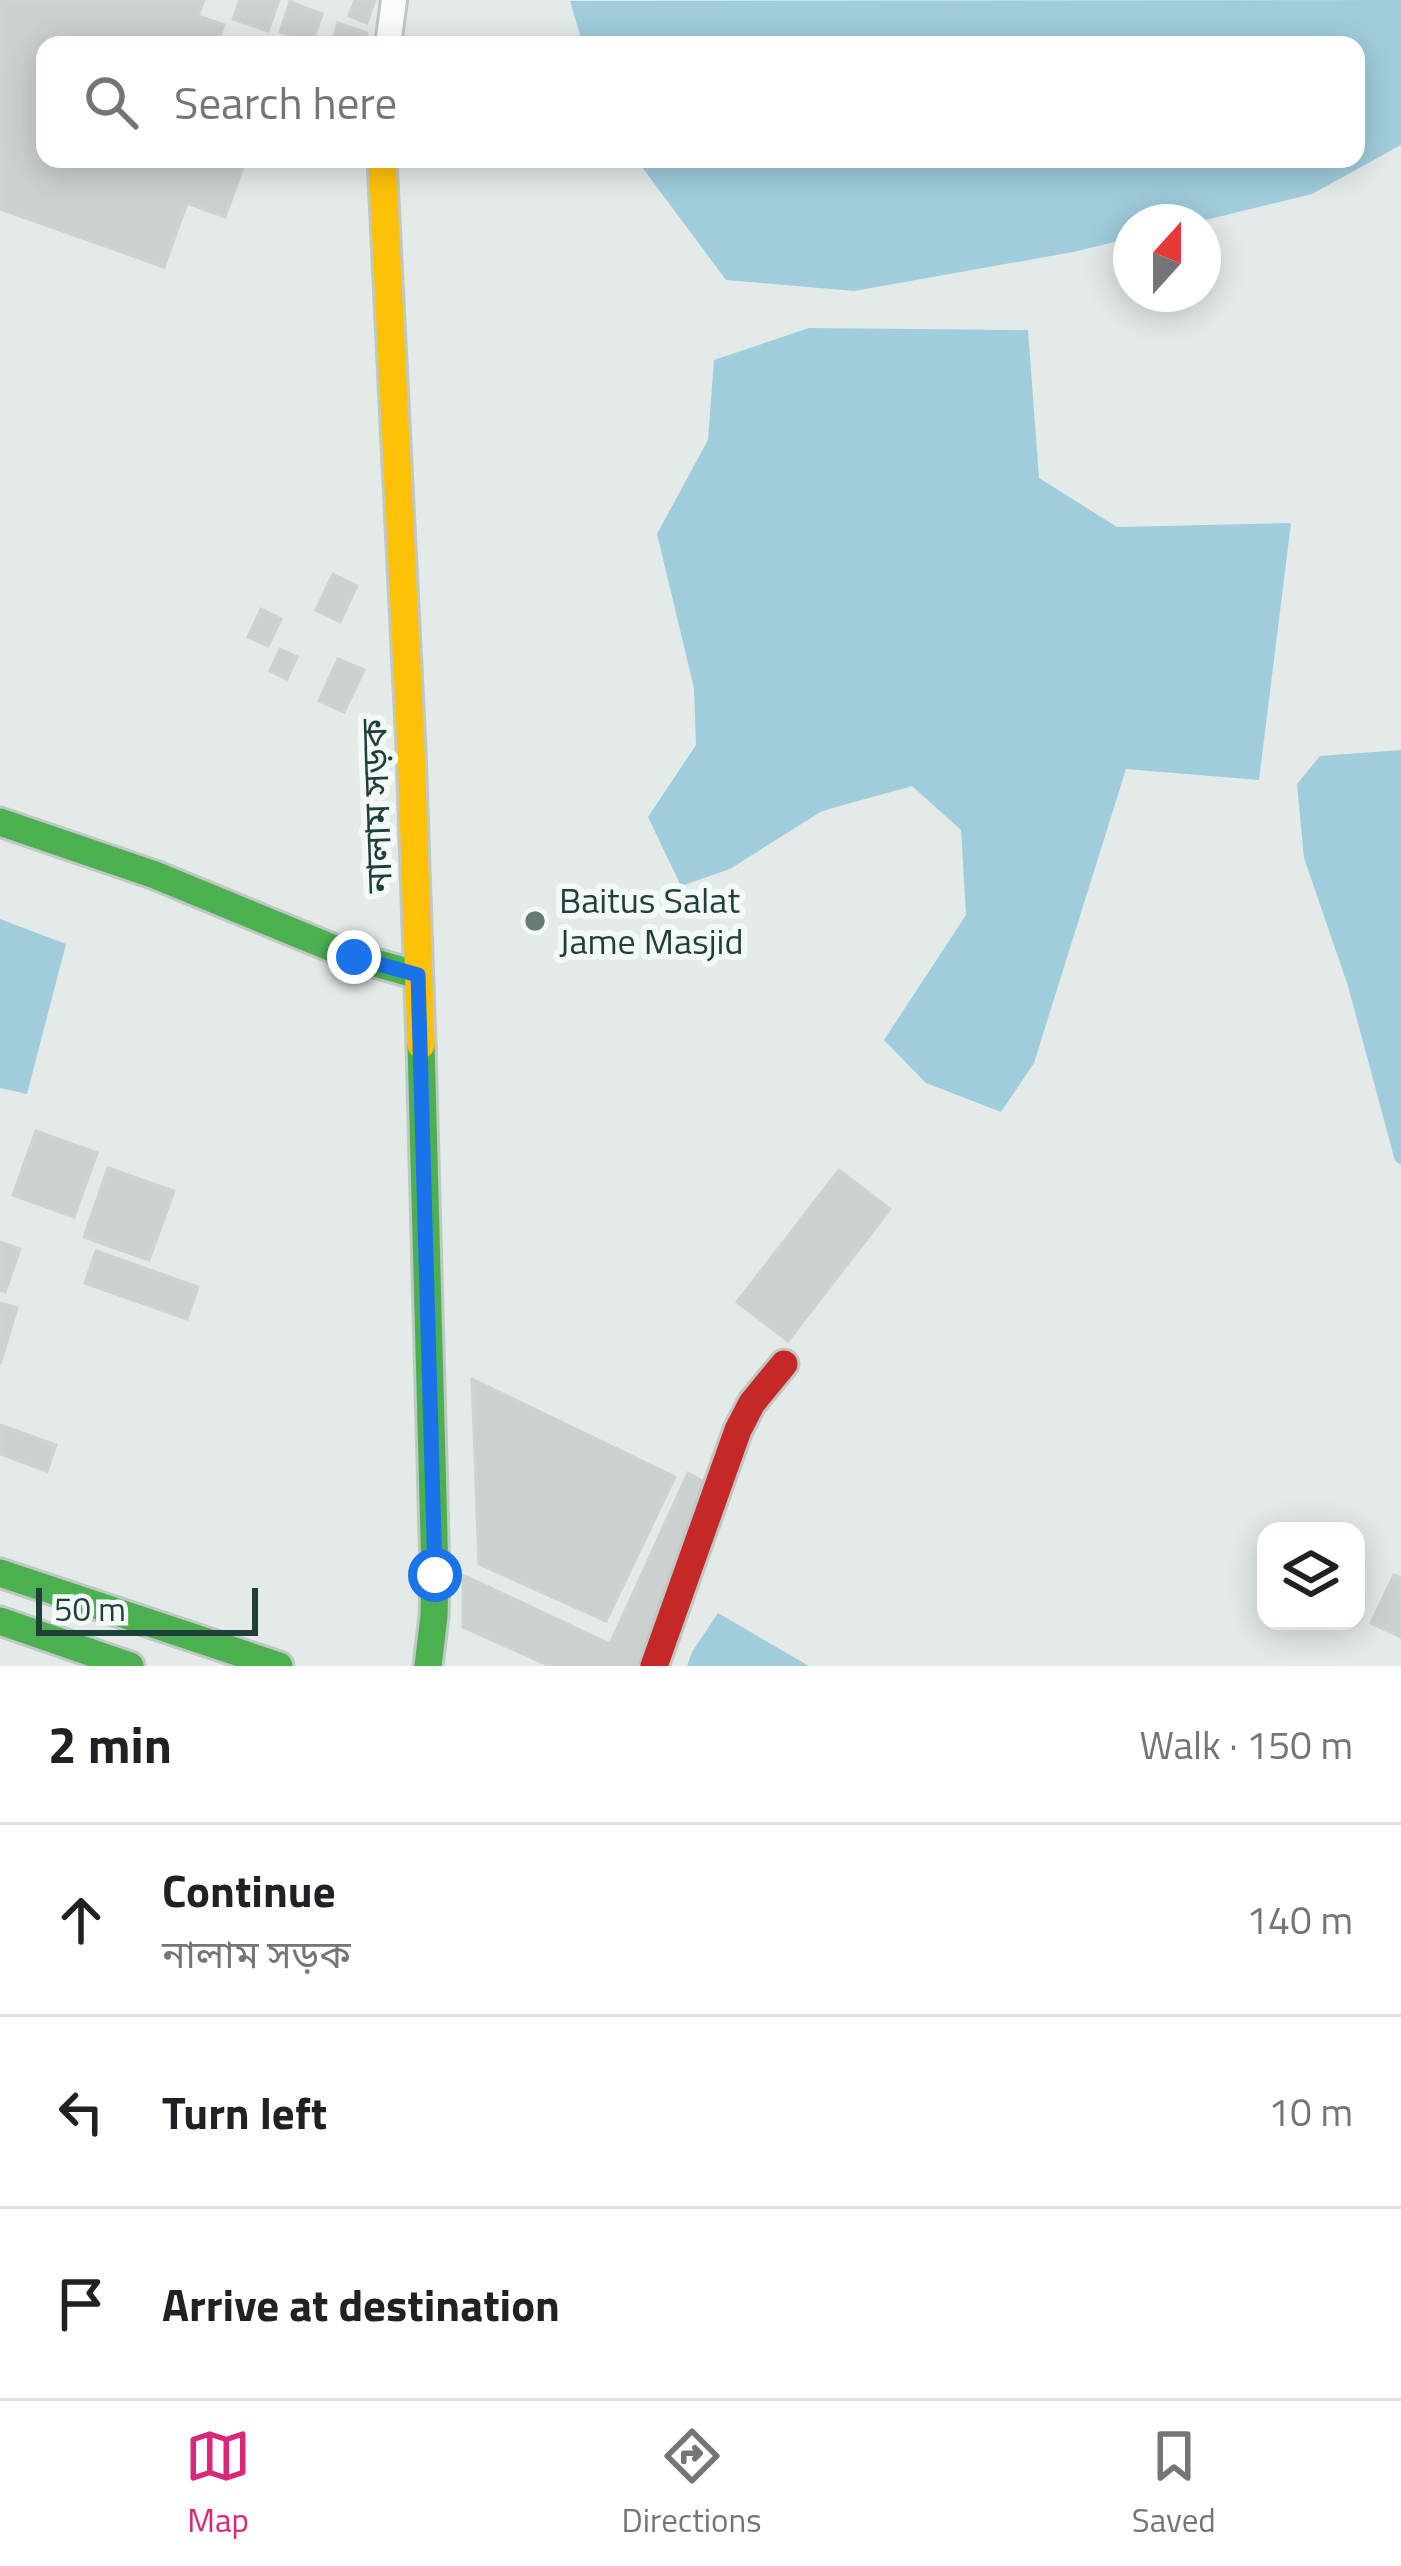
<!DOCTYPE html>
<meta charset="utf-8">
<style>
:root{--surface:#fff;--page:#f6f6f6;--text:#202124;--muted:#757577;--line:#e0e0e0;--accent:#db2777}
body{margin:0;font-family:"Titillium Web","Noto Sans Bengali",sans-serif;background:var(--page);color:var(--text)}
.controls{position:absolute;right:36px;bottom:36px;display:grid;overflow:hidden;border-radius:24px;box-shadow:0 6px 30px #0003}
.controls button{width:108px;height:108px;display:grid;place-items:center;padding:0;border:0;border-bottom:3px solid var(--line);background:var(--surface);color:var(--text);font:60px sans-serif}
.compass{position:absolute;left:1113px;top:204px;width:108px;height:108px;border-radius:50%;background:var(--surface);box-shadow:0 6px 30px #0003;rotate:21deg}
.scale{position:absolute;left:36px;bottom:30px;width:222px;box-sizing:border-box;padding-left:12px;border:6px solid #1f3f3a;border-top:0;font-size:33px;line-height:42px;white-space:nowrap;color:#1f3f3a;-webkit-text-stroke:9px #f2f9f6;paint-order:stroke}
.stop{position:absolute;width:36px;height:36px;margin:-27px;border:9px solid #1a73e8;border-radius:50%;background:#fff}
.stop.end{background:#1a73e8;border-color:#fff;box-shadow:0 3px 12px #0008}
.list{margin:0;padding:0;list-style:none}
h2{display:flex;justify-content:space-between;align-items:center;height:156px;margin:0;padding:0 48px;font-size:51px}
h2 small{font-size:39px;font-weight:400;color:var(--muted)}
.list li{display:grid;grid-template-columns:78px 1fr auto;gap:36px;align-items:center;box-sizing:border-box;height:192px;padding:0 48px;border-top:3px solid var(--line)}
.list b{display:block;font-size:45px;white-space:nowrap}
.list p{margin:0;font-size:39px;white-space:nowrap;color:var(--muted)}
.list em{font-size:39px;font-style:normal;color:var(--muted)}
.icon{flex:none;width:66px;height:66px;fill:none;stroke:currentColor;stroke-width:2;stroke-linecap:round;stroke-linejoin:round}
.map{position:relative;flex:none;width:1401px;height:1666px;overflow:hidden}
.search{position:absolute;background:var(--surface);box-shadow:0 6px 30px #0003;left:36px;right:36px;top:36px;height:132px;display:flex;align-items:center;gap:30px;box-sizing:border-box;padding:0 42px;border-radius:24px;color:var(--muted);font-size:45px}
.sheet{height:732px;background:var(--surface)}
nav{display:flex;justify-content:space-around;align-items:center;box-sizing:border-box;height:168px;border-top:3px solid var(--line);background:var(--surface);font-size:33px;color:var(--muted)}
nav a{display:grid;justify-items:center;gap:6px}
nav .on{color:var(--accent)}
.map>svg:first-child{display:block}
.water{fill:#a0cddc}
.building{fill:#cad1cf;stroke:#ccd3d1;stroke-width:3}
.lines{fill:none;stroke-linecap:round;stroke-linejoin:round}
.street-casing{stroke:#c1c7c5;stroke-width:30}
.fast-casing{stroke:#bfc8c5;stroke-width:33}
.slow-casing{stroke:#bfc8c5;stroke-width:33}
.jam-casing{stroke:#bfc8c5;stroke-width:33}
.street{stroke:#fbfcfc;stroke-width:24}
.fast{stroke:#4caf50;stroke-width:27}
.slow{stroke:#ffc107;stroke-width:27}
.jam{stroke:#c62828;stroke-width:27}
.route{stroke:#1a73e8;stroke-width:15}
.poi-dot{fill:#647b77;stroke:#f2f9f6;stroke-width:4.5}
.labels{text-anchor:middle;stroke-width:12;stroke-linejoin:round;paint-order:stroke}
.street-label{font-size:36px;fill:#1f3f3a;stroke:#f2f9f6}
.poi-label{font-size:36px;fill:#1f3f3a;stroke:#f2f9f6;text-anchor:start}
</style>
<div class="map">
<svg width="1401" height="1666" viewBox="0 0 1401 1666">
<rect width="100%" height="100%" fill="#e4eae8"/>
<path class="water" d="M1401 0V145L1312 194 1198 222H1131V238L1073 252 854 291 726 280 636 159H1356V45H583L570 1Z
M809 328 1028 330 1039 478 1117 527 1291 523 1259 780 1126 769 1034 1063 1001 1112 926 1083 884 1040 966 915 961 830 912 786 822 811 730 869 681 886 648 817 696 745 694 688 657 534 708 440 714 360Z
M1401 750V1165L1395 1161 1348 986 1304 858 1297 784 1320 756Z
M0 919 66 944 27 1094 0 1088Z
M718 1613 809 1666H687L692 1652Z"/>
<path class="building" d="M0 0H204L198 16 224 25 219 38 238 45H45V159H246L225 217 187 203 164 267 0 209Z
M240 0H279L268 31 233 19Z
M355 0H375L367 23 349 16Z
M290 2 322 14 312 43 280 32Z
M338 23 367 33 363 45H331Z
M333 574 357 586 340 622 316 610Z
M261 609 281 619 268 646 248 637Z
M280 649 297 657 287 679 270 671Z
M338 659 364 670 344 712 319 701Z
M36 1131 97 1153 74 1217 13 1195Z
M108 1168 174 1191 149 1260 84 1237Z
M839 1170 890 1209 788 1341 737 1302Z
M0 1242 20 1249 5 1292 0 1290Z
M96 1251 198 1287 187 1319 85 1283Z
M0 1303 17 1308 0 1364Z
M472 1379 675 1477 606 1621 479 1564Z
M0 1425 56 1445 47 1471 0 1454Z
M688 1473 713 1487 637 1666H550L463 1627V1575L610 1644Z
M1394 1575 1401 1578V1637L1371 1623Z"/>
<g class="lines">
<defs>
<path id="street" d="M388 45 394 0"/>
<path id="fast" d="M0 822 155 875 354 957 418 975
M421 1045 435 1575 434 1616 428 1666
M0 1573 279 1666
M0 1621 130 1666"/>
<path id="slow" d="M382 159 411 748 421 1045"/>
<path id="jam" d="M654 1666 738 1430 752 1403 784 1364"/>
</defs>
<use href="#street" class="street-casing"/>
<use href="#fast" class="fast-casing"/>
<use href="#slow" class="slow-casing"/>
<use href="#jam" class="jam-casing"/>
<use href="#street" class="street"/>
<use href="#fast" class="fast"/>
<use href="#slow" class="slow"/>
<use href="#jam" class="jam"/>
</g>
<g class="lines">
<path class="route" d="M354 957 418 975 435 1575"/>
</g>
<circle class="poi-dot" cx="535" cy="921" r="12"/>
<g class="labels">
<g class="street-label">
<text transform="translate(376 806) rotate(-92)" y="13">নালাম সড়ক</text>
</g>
<g class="poi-label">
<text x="559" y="913">Baitus Salat<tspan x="559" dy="41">Jame Masjid</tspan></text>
</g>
</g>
</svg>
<div class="controls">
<button><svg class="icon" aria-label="layers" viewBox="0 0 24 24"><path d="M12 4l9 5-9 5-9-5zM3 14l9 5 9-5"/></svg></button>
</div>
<svg class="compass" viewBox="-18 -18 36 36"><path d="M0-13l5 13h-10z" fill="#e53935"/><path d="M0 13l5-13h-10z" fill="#757577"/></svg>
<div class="scale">50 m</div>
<div class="stop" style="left:435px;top:1575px"></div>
<div class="stop end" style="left:354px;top:957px"></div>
<div class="search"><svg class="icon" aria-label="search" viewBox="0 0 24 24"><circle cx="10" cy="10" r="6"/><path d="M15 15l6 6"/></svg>Search here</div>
</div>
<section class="sheet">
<h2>2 min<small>Walk · 150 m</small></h2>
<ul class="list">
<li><svg class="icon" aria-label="ahead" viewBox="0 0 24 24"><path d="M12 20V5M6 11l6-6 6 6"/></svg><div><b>Continue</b><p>নালাম সড়ক</p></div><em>140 m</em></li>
<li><svg class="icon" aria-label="left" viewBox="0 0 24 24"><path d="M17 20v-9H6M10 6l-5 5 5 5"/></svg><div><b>Turn left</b></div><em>10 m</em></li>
<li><svg class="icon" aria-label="arrive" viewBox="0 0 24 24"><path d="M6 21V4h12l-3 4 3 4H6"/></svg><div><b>Arrive at destination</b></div></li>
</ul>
</section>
<nav>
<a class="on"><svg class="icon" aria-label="map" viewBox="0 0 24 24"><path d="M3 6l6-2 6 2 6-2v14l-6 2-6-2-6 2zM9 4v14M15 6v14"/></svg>Map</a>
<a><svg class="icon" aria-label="directions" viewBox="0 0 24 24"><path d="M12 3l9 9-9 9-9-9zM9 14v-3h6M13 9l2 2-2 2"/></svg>Directions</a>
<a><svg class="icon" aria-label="saved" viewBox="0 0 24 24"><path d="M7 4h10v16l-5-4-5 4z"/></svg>Saved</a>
</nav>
